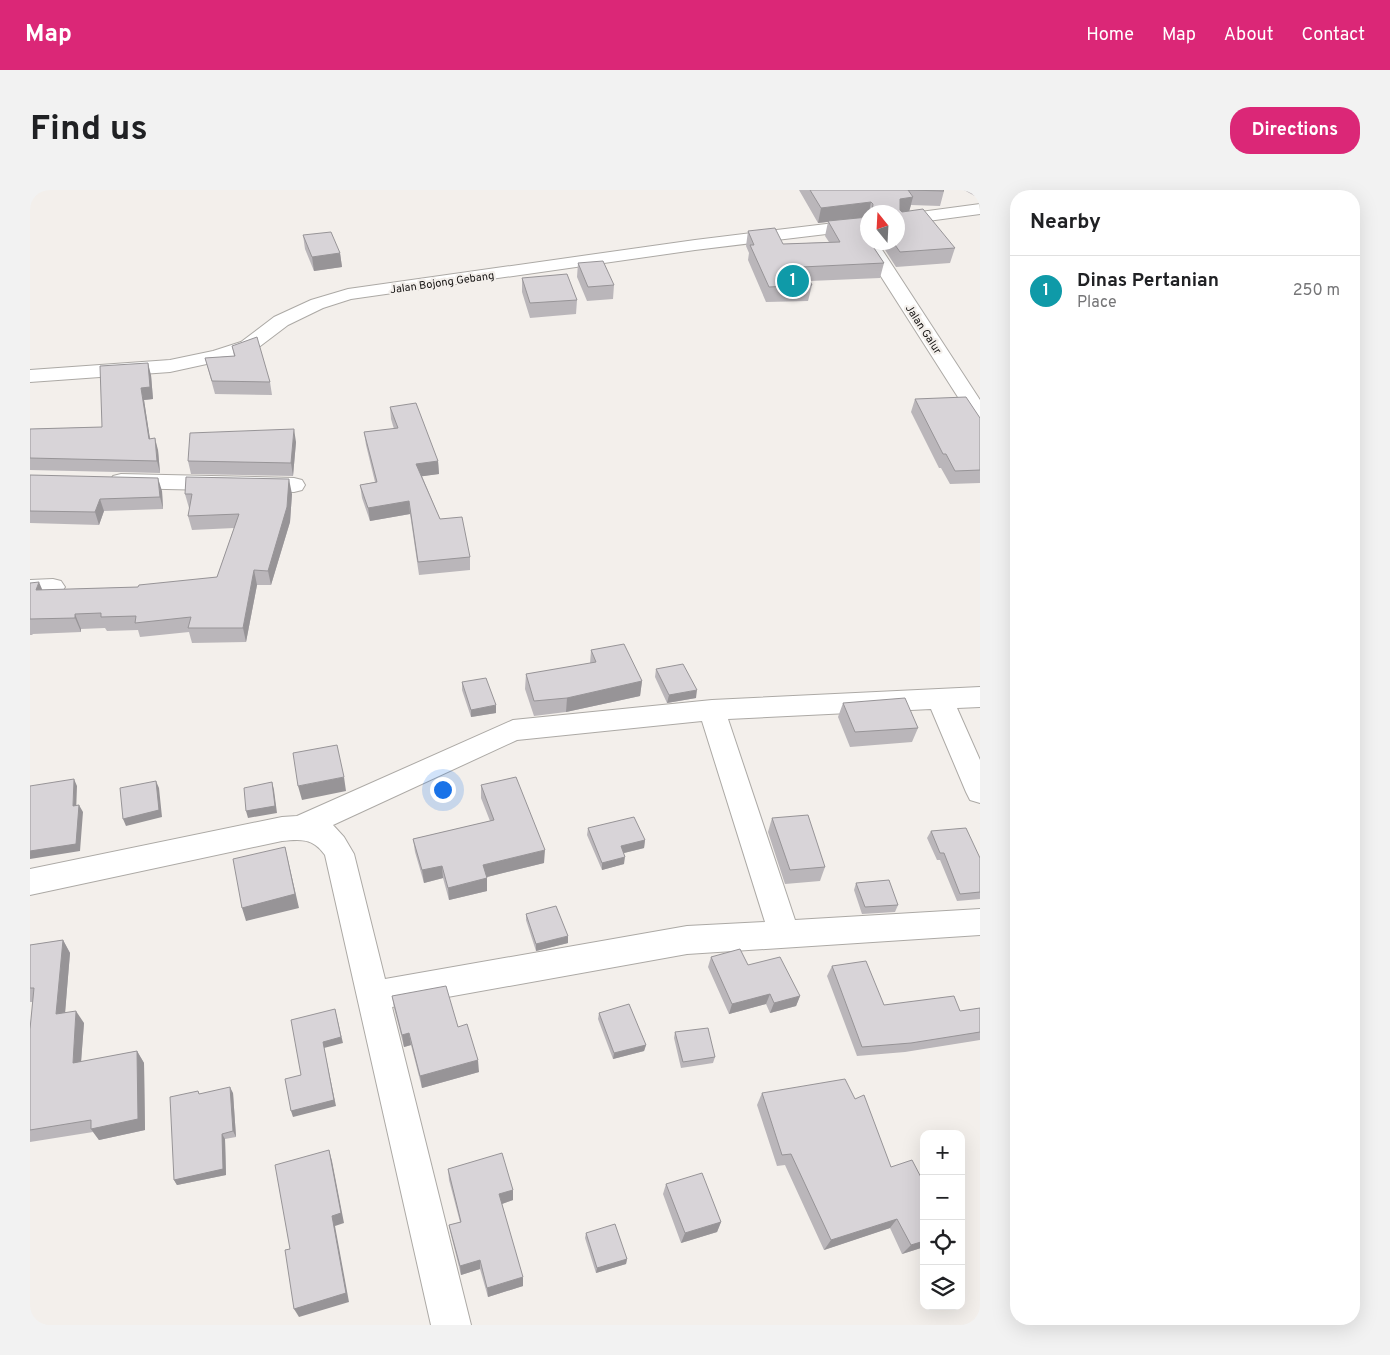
<!DOCTYPE html>
<meta charset="utf-8">
<style>
:root{--surface:#fff;--page:#f2f2f2;--text:#202124;--muted:#757577;--line:#e0e0e0;--accent:#db2777}
body{margin:0;font-family:Overpass,sans-serif;background:var(--page);color:var(--text)}
.controls{position:absolute;right:15px;bottom:15px;display:grid;overflow:hidden;border-radius:10px;box-shadow:0 5px 20px #0002}
.controls button{width:45px;height:45px;display:grid;place-items:center;padding:0;border:0;border-bottom:1px solid var(--line);background:var(--surface);color:var(--text);font:25px sans-serif}
.compass{position:absolute;left:830px;top:15px;width:45px;height:45px;border-radius:50%;background:var(--surface);box-shadow:0 5px 20px #0002;rotate:342deg}
.you{position:absolute;left:412px;top:599px;width:18px;height:18px;margin:-12px;border:4px solid #fff;border-radius:50%;background:#1a73e8;box-shadow:0 0 0 8px #1a73e833}
.badge{display:grid;place-items:center;width:32px;height:32px;border-radius:50%;background:var(--accent);color:#fff;font-size:16px;font-weight:700}
.pin{position:absolute;translate:-50% -50%;border:2px solid #fff;box-shadow:0 1px 5px #0006}
.list{margin:0;padding:0;list-style:none}
h2{display:flex;justify-content:space-between;align-items:center;height:65px;margin:0;padding:0 20px;font-size:21px}
h2 small{font-size:16px;font-weight:400;color:var(--muted)}
.list li{display:grid;grid-template-columns:32px 1fr auto;gap:15px;align-items:center;box-sizing:border-box;height:70px;padding:0 20px;border-top:1px solid var(--line)}
.list b{display:block;font-size:19px;white-space:nowrap}
.list p{margin:0;font-size:16px;white-space:nowrap;color:var(--muted)}
.list em{font-size:16px;font-style:normal;color:var(--muted)}
.icon{flex:none;width:28px;height:28px;fill:none;stroke:currentColor;stroke-width:2;stroke-linecap:round;stroke-linejoin:round}
.map{position:relative;flex:none;width:950px;height:1135px;overflow:hidden;border-radius:20px}
header{display:flex;align-items:center;gap:30px;box-sizing:border-box;height:70px;padding:0 25px;background:var(--accent);color:#fff}
header strong{font-size:24px}
nav{display:flex;gap:28px;margin-inline-start:auto;font-size:18px}
.intro{display:flex;align-items:center;justify-content:space-between;box-sizing:border-box;height:120px;padding:0 30px}
h1{margin:0;font-size:35px}
.button{padding:12px 22px;border-radius:20px;background:var(--accent);color:#fff;font-size:18px;font-weight:700}
main{display:flex;gap:30px;padding:0 30px}
aside{flex:1;background:var(--surface);border-radius:20px;box-shadow:0 5px 20px #0002}
.map>svg:first-child{display:block}
.lines{fill:none;stroke-linecap:round;stroke-linejoin:round}
.minor-casing{stroke:#aca9a5;stroke-width:2}
.minor{fill:#fff;fill-rule:evenodd}
.wall{fill:#bab6ba}
.shaded-wall{fill:#979497}
.building{fill:#d8d4d8;stroke:#979497}
.labels{text-anchor:middle;stroke-width:4.5;stroke-linejoin:round;paint-order:stroke}
.far-street-label{font-size:11px;fill:#151312;stroke:#f3efeb}
</style>
<header>
<strong>Map</strong>
<nav><a>Home</a><a>Map</a><a>About</a><a>Contact</a></nav>
</header>
<div class="intro"><h1>Find us</h1><a class="button">Directions</a></div>
<main>
<div class="map">
<svg width="950" height="1135" viewBox="0 0 950 1135">
<rect width="100%" height="100%" fill="#f3efeb"/>
<g class="lines">
<defs>
<path id="minor" d="M950 14V24L868 35V25Z
M838 29V39L665 60 321 109 293 118 258 135 225 160 195 170 140 182 0 192V180L140 170 183 161 211 152 244 127 281 110 318 99 665 50Z
M838 47V52H847L950 210V232L943 230 940 226 829 52 832 48Z
M91 284 264 288 272 290 275 295 272 300 264 302 91 298 83 296 80 291 83 286Z
M23 389 31 391 35 397 31 403 0 406V390Z
M950 497V517L927 518 950 570V613L940 610 936 602 901 519 698 529 765 730 950 719V745L657 764 362 817 441 1135H401L295 665C283 648 271 649 252 651L0 705V679L252 627 267 626 483 530 682 510ZM672 531 735 732 657 736 355 789 324 664 314 647 303 635 487 550Z"/>
</defs>
<use href="#minor" class="minor-casing"/>
<use href="#minor" class="minor"/>
</g>
<path class="wall" d="M769 0H913L914 1 910 16 881 15 879 21 925 58 920 73 866 77 850 52H868V22H838V45L836 46 854 73 850 88 780 91 782 95 778 111 736 112 718 70 719 63 716 56 718 41 753 54 799 52 795 46 798 32 788 33Z
M934 0H950V9Z
M273 45 310 63 312 77 284 81 275 59Z
M548 73 584 95 583 109 557 111 547 87Z
M492 88 547 110 546 124 500 128 492 102Z
M202 156 240 192 242 205 185 204 175 168 204 166Z
M121 185 123 209 114 210 120 249 128 260 130 283 0 280V239L72 237Z
M885 209 950 228V293L920 294 911 278H909L881 222Z
M360 217 408 271 409 284 392 286 410 329 440 367V380L389 385 380 324 340 331 332 308 330 295 345 292 336 255 334 242 364 239 361 229Z
M266 252 263 286 161 284 158 271Z
M0 285 132 301 133 319 74 321 69 335 0 333Z
M155 304H262L260 332 241 395H227L216 452 162 453 159 442 110 447 108 440 77 441 75 438 51 439V442L3 444 2 445H0V393L12 400 108 397 187 387 204 338 162 340 158 326 160 318H159Z
M561 460 612 491 610 506 536 522 504 526 495 499 496 484 560 474Z
M626 479 666 508 637 513 625 487Z
M432 492 466 523 441 527 432 500Z
M813 513 888 538 882 552 820 557 808 527Z
M451 595 514 673 457 687V701L419 710 413 688 394 693 385 662 383 649 460 631 451 608Z
M742 628 795 677 790 691 755 694 738 642Z
M558 638 615 650 614 658 594 663V674L572 680 557 645Z
M901 641 950 668V709L927 711 910 670H907L897 648Z
M826 693 868 715 865 722 832 724 824 700Z
M496 724 538 753 506 761 496 730Z
M33 750 40 763 35 822 54 833 51 872 107 861 114 873 115 940 69 950 63 942 0 952V839L3 812H0V755Z
M681 767 718 775 770 806 766 816 740 823 736 814 699 824 678 777Z
M802 776 854 815 930 821 950 818V850L875 862 827 866 797 786Z
M362 806 428 837 449 882 392 898 381 855 374 857 364 818Z
M569 823 616 855 614 861 583 869 568 829Z
M645 842 685 867 683 873 651 878 644 848Z
M203 903 206 947 195 949 196 985 147 995 144 990 170 904Z
M732 903 861 977 894 1057 872 1064 860 1038 794 1060 755 975 747 976 727 915Z
M418 979 483 1000V1010L472 1014 493 1096 458 1107 450 1079 431 1085 421 1045 419 1035 430 1032 419 990Z
M636 994 691 1032 687 1042 651 1053 633 1004Z
M556 1043 597 1069 596 1074 566 1083 555 1048Z"/>
<path class="shaded-wall" d="M883 7 879 22 868 24 870 9Z
M841 12 839 22H838V27L788 33 791 18Z
M838 31V45L830 47 831 38 834 32Z
M310 63 312 77 284 81 282 67Z
M118 173 121 185 123 209 114 210 122 262 119 249 111 198Z
M264 239 266 252 263 286 261 273Z
M125 248 128 260 130 283 127 271Z
M408 271 409 284 387 287 386 274Z
M128 288 132 301 133 319 130 307Z
M259 289 262 304 260 332 241 395 238 381Z
M70 309 74 321 69 335 65 322Z
M379 311 380 324 340 331 338 318Z
M224 380 227 395 216 452 213 438Z
M9 392 15 406 6 400Z
M45 424 51 439V442L45 428Z
M612 491 610 506 536 522 537 508Z
M667 500 666 508 637 513 639 505Z
M466 515V523L441 527V520Z
M314 587 316 601 272 610 268 596Z
M44 589 47 596 46 623 43 616Z
M126 591 129 598 132 627 96 636 93 629Z
M242 592 244 600 247 623 218 628 216 621Z
M49 615 53 622 50 661 0 669V661Z
M615 650 614 658 590 664 591 656Z
M255 657 269 718 216 731 212 718Z
M515 660 514 673 453 688V675Z
M595 667 594 674 572 680V673Z
M412 676 413 688 394 693 392 680Z
M457 688V701L419 710 418 698Z
M538 746V753L506 761V754Z
M33 750 40 763 34 836 26 824Z
M740 804 736 814 699 824 702 814Z
M770 806 766 816 740 823 744 813Z
M305 819 313 853 294 858 306 916 263 927 261 921 293 852Z
M46 821 54 833 50 885 43 873Z
M379 843 381 855 374 857 372 845Z
M616 855 614 861 583 869 584 863Z
M107 861 114 873 115 940 69 950 61 939Z
M448 870 449 882 392 898 390 886Z
M200 897 203 903 206 947 203 941Z
M192 944 195 949 196 985 147 995 144 990Z
M299 960 302 971 314 1033 305 1036 319 1112 269 1127 264 1119 302 1026Z
M483 1000V1010L469 1015V1004Z
M867 1029 860 1038 794 1060 801 1050Z
M691 1032 687 1042 651 1053 655 1043Z
M894 1051V1057L872 1064 881 1055Z
M597 1069 596 1074 566 1083 567 1078Z
M450 1070V1079L431 1085 430 1076Z
M493 1087V1096L458 1107 457 1098Z"/>
<path class="building" d="M780 0H913L914 1 878 0 883 7 870 9V20L872 22 893 19 925 58 870 62 863 52H868V22H842L843 14 841 12 791 18Z
M838 27V31L834 32 831 38 838 48V52H840L854 73 772 77 782 95 739 97 720 55H724L718 41 745 38 753 54 810 52 798 31Z
M301 42 310 63 282 67 273 45Z
M573 71 584 95 558 97 548 73Z
M537 84 547 110 500 113 492 88Z
M227 147 240 192 182 191 175 168 205 166 202 156Z
M118 173 120 197 111 198 119 249 125 248 127 271 0 268V239L72 237 70 176Z
M936 207 950 228V280L925 281 916 264H913L885 209Z
M386 213 408 271 386 274 410 329 432 327 440 367 388 372 379 311 338 318 330 295 347 292 334 242 368 238 360 217Z
M264 239 261 273 158 271 160 243Z
M0 285 128 288 130 307 70 309 65 322 0 321Z
M156 287 259 289 257 317 238 381 224 380 213 438H158L161 427 105 433 106 426 71 427V423L45 424V428L0 429V393L9 392 6 400 108 397 109 395 187 387 209 324 158 326 162 304H155Z
M594 454 612 491 537 508 504 511 496 484 566 472 561 460Z
M653 474 667 500 639 505 626 479Z
M456 488 466 515 441 520 432 492Z
M875 508 888 538 825 542 813 513Z
M307 555 314 587 268 596 263 563Z
M486 587 515 660 453 675 457 688 418 698 412 676 392 680 383 649 464 630 451 595Z
M44 589 43 616 49 615 46 654 0 661V596Z
M126 591 129 620 93 629 90 598Z
M242 592 245 616 216 621 214 598Z
M778 625 795 677 760 680 742 628Z
M604 627 615 650 591 656 595 667 572 673 558 638Z
M936 638 950 668V702L930 704 914 663H910L901 641Z
M255 657 265 704 212 718 203 669Z
M859 690 868 715 835 717 826 693Z
M526 716 538 746 506 754 496 724Z
M33 750 26 824 46 821 43 873 107 861 108 929 61 939V930L0 940V839L4 798H0V755Z
M710 759 718 775 750 767 770 806 744 813 740 804 702 814 681 767Z
M836 771 854 815 924 806 930 821 950 818V842L881 853 832 857 802 776Z
M416 796 428 837 437 834 448 870 390 886 379 843 372 845 362 806Z
M599 814 616 855 584 863 569 823Z
M305 819 311 847 293 852 304 910 261 921 255 889 271 885 261 830Z
M678 838 685 867 653 872 645 842Z
M815 889 825 909 834 905 861 977 882 970 894 993V1051L881 1055 867 1029 801 1050 761 964 752 965 732 903Z
M200 897 203 941 192 944 193 979 144 990 140 907 168 901 169 904Z
M299 960 311 1023 302 1026 316 1103 264 1119 255 1060 260 1059 245 975Z
M472 963 483 1000 469 1004 493 1087 457 1098 450 1070 430 1076 419 1035 431 1032 418 979Z
M672 983 691 1032 655 1043 636 994Z
M585 1034 597 1069 567 1078 556 1043Z"/>
<g class="labels">
<g class="far-street-label">
<text transform="translate(412 92) rotate(-8)" y="4">Jalan Bojong Gebang</text>
<text transform="translate(894 139) rotate(57)" y="4">Jalan Galur</text>
</g>
</g>
</svg>
<div class="controls">
<button>+</button>
<button>−</button>
<button><svg class="icon" aria-label="locate" viewBox="0 0 24 24"><circle cx="12" cy="12" r="6"/><path d="M12 2v4M12 18v4M2 12h4M18 12h4"/></svg></button>
<button><svg class="icon" aria-label="layers" viewBox="0 0 24 24"><path d="M12 4l9 5-9 5-9-5zM3 14l9 5 9-5"/></svg></button>
</div>
<svg class="compass" viewBox="-18 -18 36 36"><path d="M0-13l5 13h-10z" fill="#e53935"/><path d="M0 13l5-13h-10z" fill="#757577"/></svg>
<div class="you"></div>
<div class="pin badge" style="left:763px;top:91px;background:#0f9aa8">1</div>
</div>
<aside>
<h2>Nearby<small></small></h2>
<ul class="list">
<li><span class="badge" style="background:#0f9aa8">1</span><div><b>Dinas Pertanian</b><p>Place</p></div><em>250 m</em></li>
</ul>
</aside>
</main>
